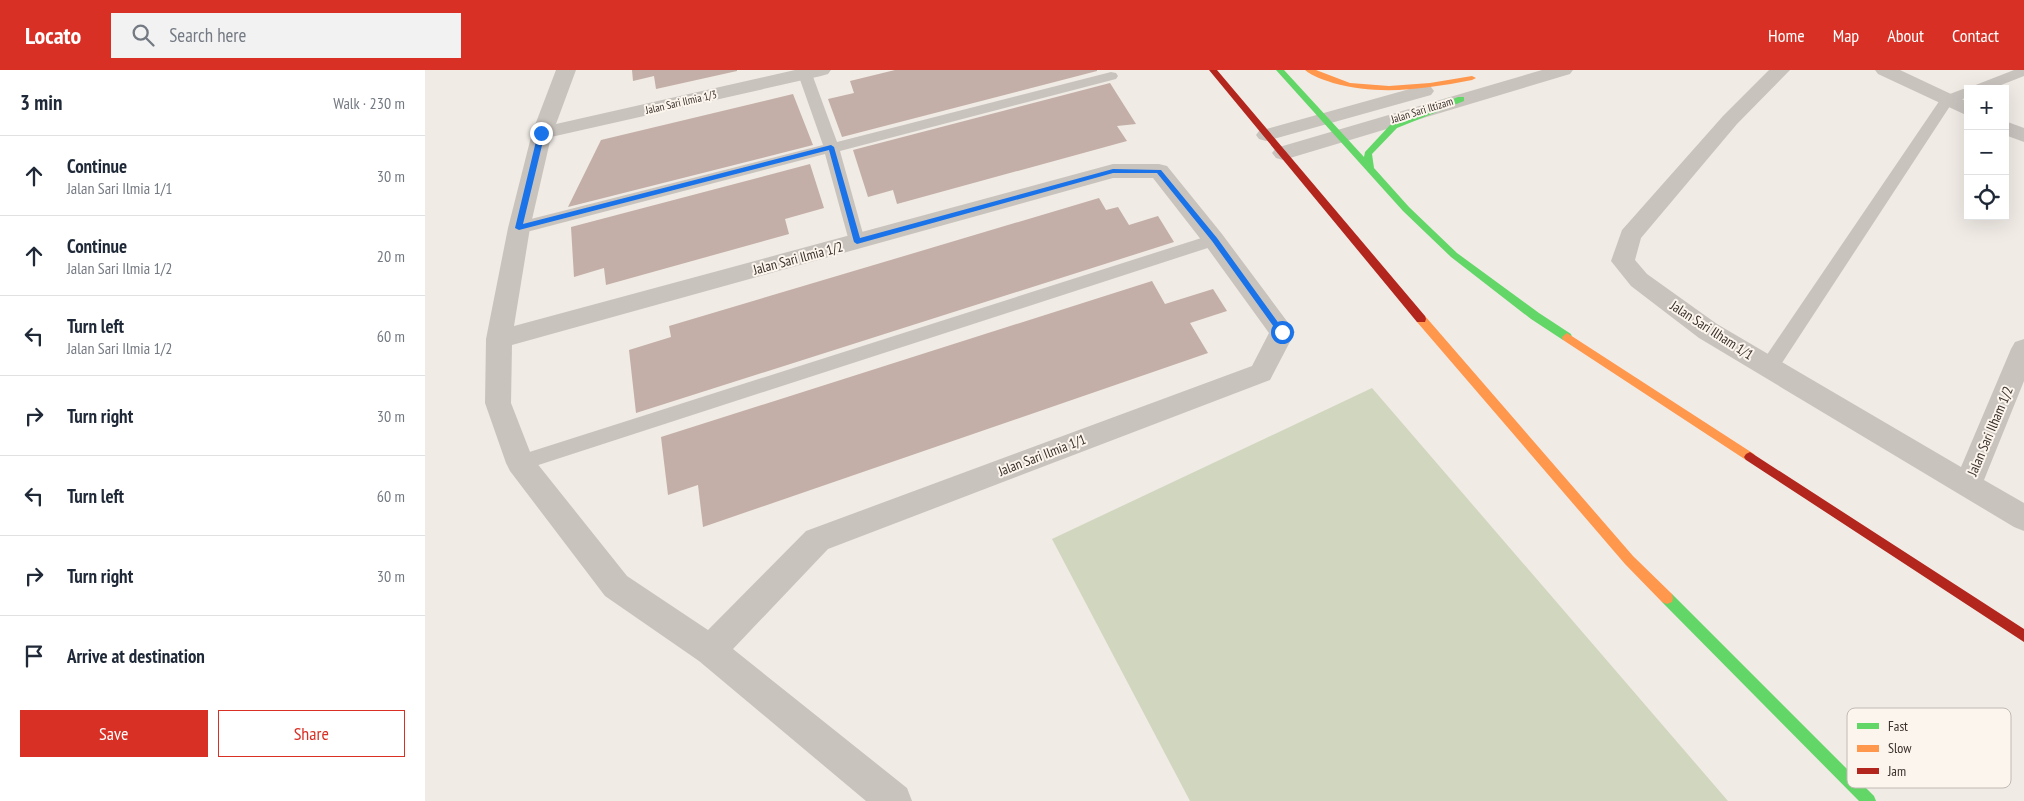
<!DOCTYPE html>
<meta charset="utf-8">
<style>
:root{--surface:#fff;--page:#f2f2f3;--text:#1f2937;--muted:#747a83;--line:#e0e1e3;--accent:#d93025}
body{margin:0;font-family:"PT Sans Narrow",sans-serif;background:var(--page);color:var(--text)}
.controls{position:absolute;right:15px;top:15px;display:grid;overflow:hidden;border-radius:0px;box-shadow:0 5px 20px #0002}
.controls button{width:45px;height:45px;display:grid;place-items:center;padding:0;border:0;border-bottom:1px solid var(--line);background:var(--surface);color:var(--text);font:25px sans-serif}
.stop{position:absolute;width:15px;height:15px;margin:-11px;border:4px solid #1a73e8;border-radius:50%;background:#fff}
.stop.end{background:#1a73e8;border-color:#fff;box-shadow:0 1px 5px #0008}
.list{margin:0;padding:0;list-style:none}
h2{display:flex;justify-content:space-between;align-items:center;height:65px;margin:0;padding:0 20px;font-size:21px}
h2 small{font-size:16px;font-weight:400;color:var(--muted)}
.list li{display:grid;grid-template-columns:32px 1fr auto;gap:15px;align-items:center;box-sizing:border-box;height:80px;padding:0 20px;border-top:1px solid var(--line)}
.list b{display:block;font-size:19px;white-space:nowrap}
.list p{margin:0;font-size:16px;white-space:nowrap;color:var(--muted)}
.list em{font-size:16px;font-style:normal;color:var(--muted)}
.actions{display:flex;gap:10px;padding:15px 20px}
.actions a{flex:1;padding:11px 0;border:1px solid var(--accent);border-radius:0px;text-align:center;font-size:18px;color:var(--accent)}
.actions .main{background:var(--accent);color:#fff}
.icon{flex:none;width:28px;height:28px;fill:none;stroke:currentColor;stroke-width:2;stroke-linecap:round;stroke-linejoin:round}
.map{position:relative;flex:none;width:1599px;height:731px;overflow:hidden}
header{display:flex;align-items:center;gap:30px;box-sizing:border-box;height:70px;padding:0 25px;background:var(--accent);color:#fff}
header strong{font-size:24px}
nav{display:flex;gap:28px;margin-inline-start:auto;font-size:18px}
.search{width:350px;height:45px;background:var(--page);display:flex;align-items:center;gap:12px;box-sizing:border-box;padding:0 18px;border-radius:0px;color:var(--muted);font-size:19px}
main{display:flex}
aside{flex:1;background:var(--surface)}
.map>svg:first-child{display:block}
.green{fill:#d1d6bf}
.building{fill:#c3afa7}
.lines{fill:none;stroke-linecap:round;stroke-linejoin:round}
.lane{fill:#c9c3be;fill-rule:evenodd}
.street{fill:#c9c3be;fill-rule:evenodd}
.fast{fill:#63d668;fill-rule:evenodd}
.slow{fill:#ff974d;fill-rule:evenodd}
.jam{fill:#b3261e;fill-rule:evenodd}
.route{fill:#1a73e8}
.labels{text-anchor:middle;stroke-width:4;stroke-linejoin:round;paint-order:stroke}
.far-street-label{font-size:11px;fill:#3b302b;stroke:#fbf5ee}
.street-label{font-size:14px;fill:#3b302b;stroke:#fbf5ee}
.key{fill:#fbf5ee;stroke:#c1bab4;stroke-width:1}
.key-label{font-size:14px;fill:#3b302b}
</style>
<header>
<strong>Locato</strong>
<div class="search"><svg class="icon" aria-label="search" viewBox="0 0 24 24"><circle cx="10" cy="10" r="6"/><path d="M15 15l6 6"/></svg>Search here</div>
<nav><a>Home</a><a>Map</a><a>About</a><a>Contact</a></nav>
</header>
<main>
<aside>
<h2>3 min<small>Walk · 230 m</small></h2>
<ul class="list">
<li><svg class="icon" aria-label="ahead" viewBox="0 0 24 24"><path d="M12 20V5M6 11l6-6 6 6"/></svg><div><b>Continue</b><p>Jalan Sari Ilmia 1/1</p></div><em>30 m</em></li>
<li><svg class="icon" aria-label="ahead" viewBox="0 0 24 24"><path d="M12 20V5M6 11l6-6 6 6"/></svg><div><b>Continue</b><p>Jalan Sari Ilmia 1/2</p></div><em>20 m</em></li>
<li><svg class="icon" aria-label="left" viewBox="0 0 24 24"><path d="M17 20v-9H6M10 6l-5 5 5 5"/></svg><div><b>Turn left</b><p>Jalan Sari Ilmia 1/2</p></div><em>60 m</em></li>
<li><svg class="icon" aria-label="right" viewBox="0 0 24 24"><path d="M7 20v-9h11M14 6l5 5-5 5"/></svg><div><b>Turn right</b></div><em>30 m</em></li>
<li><svg class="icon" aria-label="left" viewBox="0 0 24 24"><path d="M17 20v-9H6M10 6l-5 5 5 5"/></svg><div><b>Turn left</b></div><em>60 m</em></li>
<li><svg class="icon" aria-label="right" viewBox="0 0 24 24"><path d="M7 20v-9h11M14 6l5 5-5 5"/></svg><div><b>Turn right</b></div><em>30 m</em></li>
<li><svg class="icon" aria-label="arrive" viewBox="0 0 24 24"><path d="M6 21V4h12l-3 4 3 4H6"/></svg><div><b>Arrive at destination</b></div></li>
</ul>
<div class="actions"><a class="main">Save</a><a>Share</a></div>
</aside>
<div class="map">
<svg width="1599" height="731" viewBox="0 0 1599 731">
<rect width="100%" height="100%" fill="#f0ebe5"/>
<path class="green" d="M947 318 1303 731H765L627 469Z"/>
<path class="building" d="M207 0H312V1L231 19 229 6 208 11Z
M470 0H672V1L417 67 403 29 429 23 425 11Z
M685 13 711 54 692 56 702 71 472 134 468 120 443 127 428 80Z
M368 24 388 75 143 137 176 70Z
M385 94 399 138 360 149 364 164 181 215 179 198 149 207 146 157Z
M674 128 681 140 693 137 704 155 733 146 749 172 211 343 204 280 246 267 244 256Z
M727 211 740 234 788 219 802 241 765 253 783 283 278 457 273 415 243 425 236 367Z"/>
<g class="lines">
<path class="lane" d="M381 0 387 4 412 72 686 2 691 3 693 6 691 9 415 81 440 171 438 175 432 177 426 175 424 171 400 84 94 164 88 162 86 158 88 154 94 152 398 75 373 4 375 1Z
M1589 0H1599V6L1566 19H1543V27L1527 33 1351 302 1344 304 1337 302 1335 297 1337 292 1517 27 1538 19 1546 18 1548 16Z
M789 164 795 166 797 170 795 174 95 401 88 399 85 393 88 387 95 385Z"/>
<path class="street" d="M131 0H151L131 54 370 0H406L403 4 396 6 126 67 105 158 89 256 688 94H734L742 96 797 164 870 262 845 310 403 479 308 579 482 718 487 731H441L274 591 180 526 85 401 81 393 60 333 61 269 83 158 107 63ZM688 108H728L781 176 844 263 827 296 381 461 283 560 202 506 107 387 86 333 87 275Z
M1117 0H1148L1145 4 865 88 858 90 851 88 847 83 851 78Z
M1344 0H1365L1312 54 1216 168 1210 190 1222 204 1292 254 1536 397 1586 279 1590 272 1599 269V311L1559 410 1599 433V461L1589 457 1274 268 1206 216 1186 191 1197 160 1298 46Z
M1450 0H1475L1543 32V46L1453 4Z
M999 15 1006 17 1009 21 1006 25 841 71 834 69 831 65 834 61Z
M1580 51 1599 58V72L1580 65Z"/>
<path class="fast" d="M851 0H859L939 87 940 82 966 54 1033 27H1039V31L972 58 947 84 949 98 984 137 1032 183 1114 243 1146 264 1147 267 1146 270H1138L1106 249 1026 187 978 141Z
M1242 522 1247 524 1449 726 1451 731H1434L1237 532 1236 528 1237 524Z"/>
<path class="slow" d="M880 0H891L925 13 964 16 1005 13 1047 6 1051 8 1047 10C1000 19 955 26 908 13 899 10 887 6 880 0Z
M996 245 1000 246 1208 486 1247 524 1248 528 1247 532 1242 534 1237 532 1200 494 992 252 991 249 992 246Z
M1142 263 1329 384 1331 387 1329 390H1321L1138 270 1137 267Z"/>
<path class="jam" d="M784 0H792L1000 246 1001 249 1000 252H992Z
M1325 382 1599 559V572L1321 390 1319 387 1321 384Z"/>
</g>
<path class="route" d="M116 61 120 63 98 154 406 75 409 77 435 168 688 99 736 100 792 168 860 262 859 264H854L787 171 732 103H688L432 174 429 172 404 80 94 160 90 158 113 63Z"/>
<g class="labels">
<g class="far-street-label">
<text transform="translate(256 32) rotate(-13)" y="4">Jalan Sari Ilmia 1/3</text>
<text transform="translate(997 40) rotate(-17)" y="4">Jalan Sari Iltizam</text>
</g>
<g class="street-label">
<text transform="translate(373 188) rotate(-15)" y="5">Jalan Sari Ilmia 1/2</text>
<text transform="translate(1287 260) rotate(33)" y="5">Jalan Sari Ilham 1/1</text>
<text transform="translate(1565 361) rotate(-67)" y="5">Jalan Sari Ilham 1/2</text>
<text transform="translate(617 385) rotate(-21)" y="5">Jalan Sari Ilmia 1/1</text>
</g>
</g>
<rect x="1422" y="638" width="164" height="80" rx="8" class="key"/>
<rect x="1432" y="653" width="22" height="6" fill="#63d668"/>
<rect x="1432" y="675" width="22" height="7" fill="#ff974d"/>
<rect x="1432" y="698" width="22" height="6" fill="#b3261e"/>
<g class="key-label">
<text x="1463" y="661">Fast</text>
<text x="1463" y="683">Slow</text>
<text x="1463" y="706">Jam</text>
</g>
</svg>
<div class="controls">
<button>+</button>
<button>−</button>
<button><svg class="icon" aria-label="locate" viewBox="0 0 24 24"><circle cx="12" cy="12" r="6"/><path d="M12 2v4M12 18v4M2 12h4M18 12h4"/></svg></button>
</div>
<div class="stop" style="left:857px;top:262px"></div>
<div class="stop end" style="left:116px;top:63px"></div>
</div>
</main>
